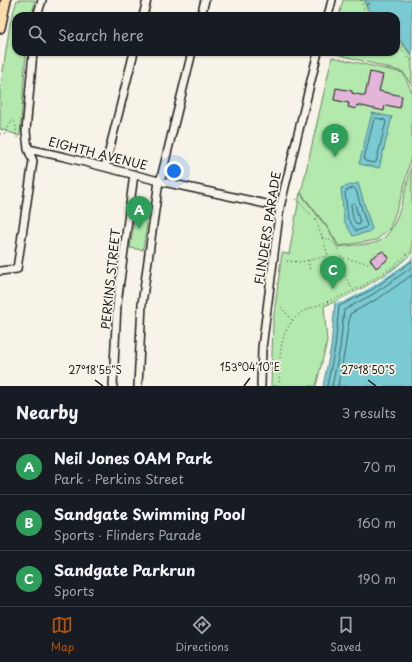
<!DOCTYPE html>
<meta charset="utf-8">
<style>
:root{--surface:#171b24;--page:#20242c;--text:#f1f3f6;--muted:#9ea1a6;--line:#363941;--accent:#b45309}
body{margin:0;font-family:"Playpen Sans",sans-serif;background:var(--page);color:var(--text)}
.you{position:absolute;left:174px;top:171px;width:14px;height:14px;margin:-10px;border:3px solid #fff;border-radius:50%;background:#1a73e8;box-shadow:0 0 0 6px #1a73e833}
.badge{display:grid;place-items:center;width:26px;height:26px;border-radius:50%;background:var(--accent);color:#fff;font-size:13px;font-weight:700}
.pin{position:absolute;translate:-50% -33px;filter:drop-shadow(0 1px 2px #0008)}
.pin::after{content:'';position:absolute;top:21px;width:14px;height:12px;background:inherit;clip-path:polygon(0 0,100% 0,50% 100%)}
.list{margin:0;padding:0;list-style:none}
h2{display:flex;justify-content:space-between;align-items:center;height:52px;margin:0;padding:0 16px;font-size:17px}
h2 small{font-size:13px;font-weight:400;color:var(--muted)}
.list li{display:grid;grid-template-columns:26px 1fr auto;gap:12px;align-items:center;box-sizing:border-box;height:56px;padding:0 16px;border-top:1px solid var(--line)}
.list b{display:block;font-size:15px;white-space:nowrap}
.list p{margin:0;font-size:13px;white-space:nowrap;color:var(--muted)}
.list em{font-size:13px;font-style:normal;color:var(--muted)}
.icon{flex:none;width:22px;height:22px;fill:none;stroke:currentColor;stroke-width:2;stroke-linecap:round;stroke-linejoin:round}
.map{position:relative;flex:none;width:412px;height:386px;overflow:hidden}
.search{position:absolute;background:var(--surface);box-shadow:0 1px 3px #0004;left:12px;right:12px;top:12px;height:44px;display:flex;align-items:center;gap:10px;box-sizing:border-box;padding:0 14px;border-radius:12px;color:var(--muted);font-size:15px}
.sheet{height:220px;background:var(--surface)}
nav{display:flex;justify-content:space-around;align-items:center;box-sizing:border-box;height:56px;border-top:1px solid var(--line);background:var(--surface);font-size:11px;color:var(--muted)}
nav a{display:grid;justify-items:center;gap:2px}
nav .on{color:var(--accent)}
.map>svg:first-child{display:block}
.green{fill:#b3e9ac;stroke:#688264}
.water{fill:#79cad2;stroke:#548489}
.pier{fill:#f7f3e8}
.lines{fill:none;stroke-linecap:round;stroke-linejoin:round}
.shore{stroke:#416265;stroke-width:1}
.building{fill:#e2b5d9;stroke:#1c1c1c}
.minor-casing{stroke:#1c1c1c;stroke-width:10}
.major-casing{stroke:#1c1c1c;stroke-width:12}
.path{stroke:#1c1c1c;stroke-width:1;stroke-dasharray:1 3;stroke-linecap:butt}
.minor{stroke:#f7f3e8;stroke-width:7}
.major{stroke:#faddab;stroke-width:9}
.ticks{fill:none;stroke:#1c1c1c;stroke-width:1.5}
.labels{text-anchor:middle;stroke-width:3.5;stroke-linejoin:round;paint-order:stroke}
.street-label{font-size:12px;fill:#1c1c1c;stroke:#f7f3e8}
.ticks-label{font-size:10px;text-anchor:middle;fill:#1c1c1c;stroke:#f7f3e8;stroke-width:3.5;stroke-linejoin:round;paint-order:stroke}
</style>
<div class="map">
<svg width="412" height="386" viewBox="0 0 412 386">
<rect width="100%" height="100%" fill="#f7f3e8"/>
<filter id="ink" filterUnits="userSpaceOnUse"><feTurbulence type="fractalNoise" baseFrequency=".025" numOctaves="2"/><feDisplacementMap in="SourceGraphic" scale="8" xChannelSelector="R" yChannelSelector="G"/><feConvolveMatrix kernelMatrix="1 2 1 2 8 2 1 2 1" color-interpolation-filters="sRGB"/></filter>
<g filter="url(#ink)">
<path class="green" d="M17 0H35L32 16H16V52H26L20 136 0 129V92L10 23Z
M343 0H364L367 9 373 16H339Z
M396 37 412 56V86L403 72 333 53V52H396Z
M332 57 403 73 412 92V151L403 192 390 228 377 240 339 246 328 228 301 193Z
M412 162V254C385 276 357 294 324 306L327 342 316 386H271L273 322 282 253 289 254 300 193 328 229 338 247C349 245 369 245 378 242 398 234 408 181 412 162Z
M136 209 149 211 143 250 130 248Z"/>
<path class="water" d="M365 0H412V55L396 35V16H374L366 5 370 4V3L366 4Z
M372 113 392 117 379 168 359 164Z
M358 183 372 229 368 232 353 236 344 221 341 188Z
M412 255V386H323L331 347 335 303 371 286Z"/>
<path class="pier" d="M412 254V258L405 264 371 287 343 302 333 303 364 288 393 270Z"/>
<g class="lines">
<path class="shore" d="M376 118 385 120 386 122 376 162 374 163 365 161 364 159 374 119Z
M354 188 356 190 367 226 365 228 356 231 348 219 345 193 346 191Z
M353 203 355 205 360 222 359 225 356 224 353 218 351 205Z
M327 386 335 348 339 306 373 289 412 261
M332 386 340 348 344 310 375 293 412 267
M338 386 345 349 350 314 379 298 412 275"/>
</g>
<path class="building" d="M370 72 383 75 379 91 402 96 400 108 385 105 384 111 357 105 356 109 348 107 349 103 334 100 336 88 352 91V93L365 96Z
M384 251 389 258 386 260V261L376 268 370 259 379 253Z"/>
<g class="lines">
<defs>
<path id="minor" d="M37 16 42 0
M143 16 147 0
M201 16 205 0
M328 16 332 0
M28 149 65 157 159 181 280 207
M105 167 134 52
M0 271 17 269 33 161 28 149 26 131 33 52
M113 386 117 304 134 174
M138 386 142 304 159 181 161 178 192 52
M261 386 262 348 280 207 318 52"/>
<path id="major" d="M0 28 6 0"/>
</defs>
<use href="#minor" class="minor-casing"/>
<use href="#major" class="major-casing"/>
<path class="path" d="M361 0 364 10 368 16
M396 41 412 62
M0 134H5L12 120 16 124V137L20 139
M296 199 316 220 328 255
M322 237C336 242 336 246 342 258L368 263 371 262
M308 260 310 271
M287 261 301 262 328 256 342 271 353 290
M334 262 342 259
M281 307 292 320
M279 386C280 359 277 330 302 312 317 305 333 300 348 293 371 283 393 267 412 250"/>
<use href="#minor" class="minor"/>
<use href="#major" class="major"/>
</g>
</g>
<path class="ticks" d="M95 380 103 386M368 380 376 386M244 386 250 378"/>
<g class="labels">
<g class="street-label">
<text transform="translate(98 154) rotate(14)" y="4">EIGHTH AVENUE</text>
<text transform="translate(268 228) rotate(-81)" y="4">FLINDERS PARADE</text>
<text transform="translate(111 279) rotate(-84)" y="4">PERKINS STREET</text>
</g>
</g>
<g class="ticks-label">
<text x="250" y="371">153°04'10"E</text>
<text x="95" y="374">27°18'55"S</text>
<text x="368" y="374">27°18'50"S</text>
</g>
</svg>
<div class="you"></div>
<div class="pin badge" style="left:139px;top:229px;background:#2e9e5b">A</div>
<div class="pin badge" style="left:335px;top:157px;background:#2e9e5b">B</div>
<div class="pin badge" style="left:333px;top:289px;background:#2e9e5b">C</div>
<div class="search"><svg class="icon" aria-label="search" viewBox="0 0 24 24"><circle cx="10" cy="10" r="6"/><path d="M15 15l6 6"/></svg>Search here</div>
</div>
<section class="sheet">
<h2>Nearby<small>3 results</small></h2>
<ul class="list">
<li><span class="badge" style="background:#2e9e5b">A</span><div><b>Neil Jones OAM Park</b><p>Park · Perkins Street</p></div><em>70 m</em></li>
<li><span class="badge" style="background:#2e9e5b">B</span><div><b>Sandgate Swimming Pool</b><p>Sports · Flinders Parade</p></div><em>160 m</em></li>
<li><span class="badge" style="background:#2e9e5b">C</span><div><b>Sandgate Parkrun</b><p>Sports</p></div><em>190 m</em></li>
</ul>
</section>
<nav>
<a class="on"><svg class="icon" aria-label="map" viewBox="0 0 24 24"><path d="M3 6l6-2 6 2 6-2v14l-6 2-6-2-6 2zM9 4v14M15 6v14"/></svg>Map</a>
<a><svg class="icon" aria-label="directions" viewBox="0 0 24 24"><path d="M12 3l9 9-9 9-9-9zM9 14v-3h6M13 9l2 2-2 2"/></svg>Directions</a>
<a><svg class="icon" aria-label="saved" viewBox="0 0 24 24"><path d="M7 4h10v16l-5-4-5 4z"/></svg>Saved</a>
</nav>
